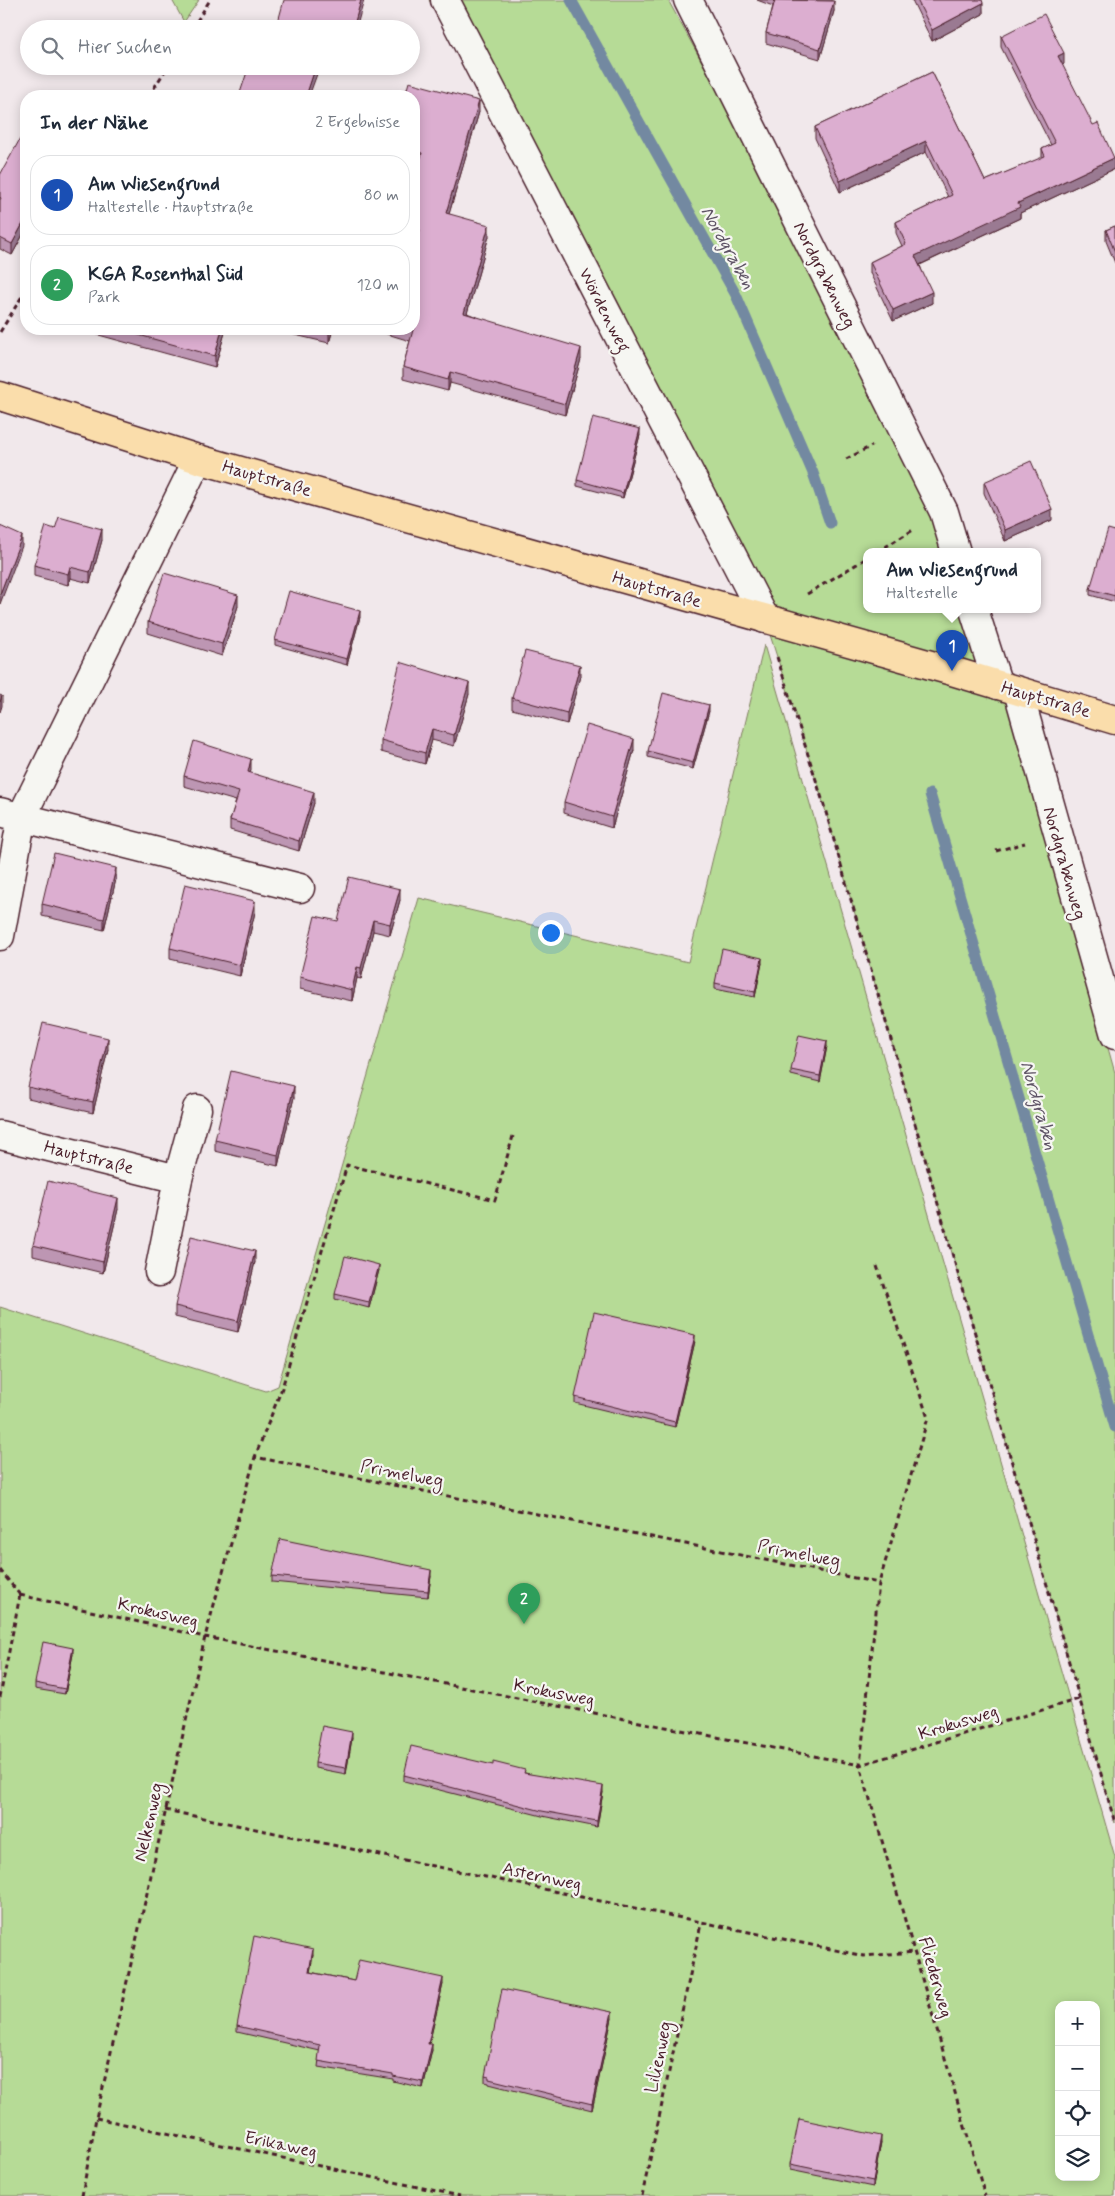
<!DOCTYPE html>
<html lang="de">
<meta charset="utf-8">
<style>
:root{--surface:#fff;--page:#f6f6f7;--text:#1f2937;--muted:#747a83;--line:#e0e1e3;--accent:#db2777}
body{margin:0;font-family:Mynerve,sans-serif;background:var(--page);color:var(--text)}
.controls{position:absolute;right:15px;bottom:15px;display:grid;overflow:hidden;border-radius:10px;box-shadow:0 2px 12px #0003}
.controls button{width:45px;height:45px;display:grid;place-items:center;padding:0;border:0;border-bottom:1px solid var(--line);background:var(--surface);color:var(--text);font:25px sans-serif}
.you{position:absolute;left:550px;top:932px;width:18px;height:18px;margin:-12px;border:4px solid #fff;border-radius:50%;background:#1a73e8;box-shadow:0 0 0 8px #1a73e833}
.badge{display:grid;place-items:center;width:32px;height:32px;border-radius:50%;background:var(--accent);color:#fff;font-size:16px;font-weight:700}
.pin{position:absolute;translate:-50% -41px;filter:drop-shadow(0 1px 2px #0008)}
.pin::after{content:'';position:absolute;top:26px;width:18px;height:15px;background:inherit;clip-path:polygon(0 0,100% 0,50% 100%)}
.popup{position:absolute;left:863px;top:548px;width:178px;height:65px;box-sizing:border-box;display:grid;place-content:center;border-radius:10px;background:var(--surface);filter:drop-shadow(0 1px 4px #0005);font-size:16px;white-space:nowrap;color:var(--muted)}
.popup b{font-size:19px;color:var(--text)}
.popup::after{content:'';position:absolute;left:50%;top:100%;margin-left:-10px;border:10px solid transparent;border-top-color:var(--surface)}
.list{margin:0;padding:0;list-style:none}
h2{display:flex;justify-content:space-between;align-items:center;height:65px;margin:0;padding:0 20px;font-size:21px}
h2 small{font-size:16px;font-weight:400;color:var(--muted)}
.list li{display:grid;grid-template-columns:32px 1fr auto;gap:15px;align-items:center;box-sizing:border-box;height:80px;margin:0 10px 10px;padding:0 10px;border:1px solid var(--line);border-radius:20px}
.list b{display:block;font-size:19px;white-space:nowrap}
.list p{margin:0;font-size:16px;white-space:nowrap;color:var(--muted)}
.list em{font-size:16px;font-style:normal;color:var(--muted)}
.icon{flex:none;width:28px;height:28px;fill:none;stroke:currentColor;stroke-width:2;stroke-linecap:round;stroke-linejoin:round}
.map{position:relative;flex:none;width:1115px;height:2196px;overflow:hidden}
.search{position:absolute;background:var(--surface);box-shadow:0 2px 12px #0003;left:20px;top:20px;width:400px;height:55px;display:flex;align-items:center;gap:12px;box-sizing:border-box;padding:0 18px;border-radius:28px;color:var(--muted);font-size:19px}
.panel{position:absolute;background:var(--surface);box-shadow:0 2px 12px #0003;left:20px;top:90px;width:400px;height:245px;border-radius:20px}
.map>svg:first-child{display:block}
.green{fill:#b6db96;stroke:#807d60;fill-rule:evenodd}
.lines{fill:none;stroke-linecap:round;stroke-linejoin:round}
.stream{stroke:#7389a1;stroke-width:11}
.minor-casing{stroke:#4a1f2b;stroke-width:31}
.major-casing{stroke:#4a1f2b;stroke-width:31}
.path{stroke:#4a1f2b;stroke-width:3;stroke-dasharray:5 4;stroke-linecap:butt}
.minor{stroke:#f6f6f2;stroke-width:28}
.major{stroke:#faddab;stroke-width:28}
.wall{fill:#bd96b3;stroke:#4a1f2b}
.shaded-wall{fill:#9a7a92;stroke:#4a1f2b}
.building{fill:#dcaed0;stroke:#4a1f2b}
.labels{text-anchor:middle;stroke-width:4.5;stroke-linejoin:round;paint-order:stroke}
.street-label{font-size:18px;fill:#4a1f2b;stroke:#f6f6f2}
.water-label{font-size:19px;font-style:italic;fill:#5f5466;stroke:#f6f6f2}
</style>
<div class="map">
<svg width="1115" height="2196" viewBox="0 0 1115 2196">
<rect width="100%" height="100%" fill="#f1e8eb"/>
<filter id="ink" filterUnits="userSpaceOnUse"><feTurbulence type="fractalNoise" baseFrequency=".02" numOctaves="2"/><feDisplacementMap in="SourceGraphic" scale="10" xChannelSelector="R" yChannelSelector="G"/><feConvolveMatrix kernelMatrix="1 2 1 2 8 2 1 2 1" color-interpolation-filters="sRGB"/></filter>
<g filter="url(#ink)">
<path class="green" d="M172 0H199L184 22Z
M429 0H668L904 431 958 552H867V610H977L1020 735 1115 1073V1823L823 802 765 619Z
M764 645 1115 1857V2196H0V1307L266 1391 278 1386 419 898 688 962ZM1059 2005H1096V2177H1059Z"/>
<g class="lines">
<path class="stream" d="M571 0 736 295 813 473 830 523
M930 794 1115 1427"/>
<defs>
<path id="minor" d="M445 0 765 619
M688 0 944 512 956 552
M974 610 998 685
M1018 691 1115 1035
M0 812 300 888
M0 936 22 816 198 459
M0 1135 178 1179
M159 1272 178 1179 197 1109"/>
<path id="major" d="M0 396 198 459 952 671 1115 720"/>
</defs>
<use href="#minor" class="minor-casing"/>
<use href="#major" class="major-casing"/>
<path class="path" d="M192 29 210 0
M149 96 168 66
M0 332 26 290
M846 459 872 446
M877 552 913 530
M807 594 867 558
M777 657 823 802 1115 1823
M996 851 1025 843
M513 1136 495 1200 347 1165 282 1388 255 1457 879 1583 860 1765 985 2196
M877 1266 928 1418 879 1583
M0 1570 20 1595
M20 1595 205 1637 860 1765 1079 1699
M0 1697 20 1595
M165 1810 864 1956 914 1952
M96 2118 460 2196
M82 2196 96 2118 205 1637 255 1457
M642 2196 701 1924"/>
<use href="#minor" class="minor"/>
<use href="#major" class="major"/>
</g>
<path class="wall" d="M757 0H832L834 11 820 59 766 43V33L773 6Z
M912 0H982L983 14 932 41Z
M1001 36 1064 64 1062 65 1114 169 1020 213V218L920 265 932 303 893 321 870 273V262L902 246 896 233V222L948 197 926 152 840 192 815 138V127L932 72 985 181 1042 158V149L1051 145 1001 47Z
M414 96 479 112 449 214 489 236 467 313 581 359 565 415 450 383 448 391 403 379V367L410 341 371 329H414L417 240 414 239V182L419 163 414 162Z
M26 142V229L12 255 0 249V175Z
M1115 226V263L1106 241V230Z
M77 329H226L215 367Z
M278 329H333L329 343 278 331Z
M640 435 623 498 577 486V480Z
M984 482 1052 520 1005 541 984 493Z
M1115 531V602L1090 595V589Z
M102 540 90 583 70 578 68 585 34 576V565Z
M238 606 222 656 148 633V622Z
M360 617 347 665 275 645V640Z
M580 676 567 724 512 709V698Z
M469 694 454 746 432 740 425 764 381 752V740Z
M709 711 693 769 648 757V751Z
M634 750 612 828 564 813V802Z
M251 770 250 773 314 803 299 851 230 830V820L236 801 184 786V776Z
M116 879 104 930 42 916V904Z
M400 900 390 935 373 931 361 979 357 978 352 1001 300 989V977L338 921Z
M255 912 240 976 170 959V948Z
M762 963 755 997 715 989V983Z
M827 1046 820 1082 791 1075V1070Z
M108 1049 93 1113 28 1098V1087Z
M294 1097 278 1166 215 1151V1140Z
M118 1209 103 1273 33 1256V1245Z
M255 1262 238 1332 175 1317V1306Z
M379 1270 369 1308 335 1299V1294Z
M695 1341 675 1427 575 1403V1397Z
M272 1576H431L428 1597 272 1582Z
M73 1654 65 1694 35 1689V1683Z
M352 1738 346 1774 315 1768V1763Z
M525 1773 603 1792 597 1827 542 1816 404 1781V1775Z
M313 1955 310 1972 354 1981 443 1984 429 2044 432 2050 423 2088 393 2081V2079L318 2067 320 2051 237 2032V2026Z
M612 2018 592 2110 489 2084V2083L485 2082V2076Z
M881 2142 873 2187 790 2170V2164Z"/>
<path class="shaded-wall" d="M361 0H364L356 29H353Z
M834 1V11L820 59V49Z
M983 3V14L932 41V30Z
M1064 53V64L1058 67V56Z
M316 66H320L309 96H306Z
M479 101V112L446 224V213Z
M926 141V152L840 192V181Z
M1114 158V169L1020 213V218L915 267V256L1018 203Z
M26 218V229L12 255V244Z
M489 225V236L464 324V313Z
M932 292V303L893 321V310Z
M222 329H226L215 367V356Z
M330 329H333L329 343V332Z
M581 348V359L565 415V404Z
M450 372V383L448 391V380Z
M640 429V435L623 498V493Z
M1052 509V520L1005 541V530Z
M102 529V540L90 583V572Z
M22 536V546L0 604V594Z
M70 567V578L68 585V574Z
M238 595V606L222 656V644Z
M360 611V617L347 665V659Z
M580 665V676L567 724V713Z
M469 683V694L454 746V735Z
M2 696V706L0 712V702Z
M709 705V711L693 769V763Z
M432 729V740L425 764V753Z
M634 739V750L612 828V817Z
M251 759V770L248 782V772Z
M314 792V803L299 851V841Z
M116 868V879L104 930V919Z
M400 889V900L390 935V924Z
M255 901V912L240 976V965Z
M373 920V931L361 979V968Z
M762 958V963L755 997V992Z
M357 967V978L352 1001V990Z
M108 1038V1049L93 1113V1102Z
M827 1041V1046L820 1082V1076Z
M294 1086V1097L278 1166V1155Z
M118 1198V1209L103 1273V1262Z
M255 1251V1262L238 1332V1321Z
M379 1265V1270L369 1308V1302Z
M695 1335V1341L675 1427V1422Z
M431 1570V1576L428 1597V1591Z
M73 1648V1654L65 1694V1689Z
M352 1732V1738L346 1774V1768Z
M603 1786V1792L597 1827V1821Z
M313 1949V1955L309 1978V1972Z
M443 1978V1984L428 2049V2044Z
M612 2012V2018L592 2110V2104Z
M432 2044V2050L423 2088V2082Z
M881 2136V2142L873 2187V2181Z"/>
<path class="building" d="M284 0H361L353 29H276Z
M775 0 834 1 820 49 766 33Z
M917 0H982L983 3 932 30Z
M1044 14 1064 53 1058 56 1093 125 1098 123 1114 158 1018 203 1020 207 915 256 932 292 893 310 870 262 906 244 896 222 952 195 926 141 840 181 815 127 932 72 985 181 1045 156 1042 149 1055 143 1001 36Z
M249 66H316L306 96H239Z
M409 82 479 101 446 213 489 225 464 313 581 348 565 404 450 372 448 380 403 367 413 330 407 329H414V252L420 230 414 228V182L422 153 414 151V96H405Z
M20 139 26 142V218L12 244 0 238V200L1 198 0 197V175Z
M1115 226V252L1106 230Z
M117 329H222L215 356Z
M317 329H330L329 332Z
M593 417 640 429 623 493 577 480Z
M1031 461 1052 509 1005 530 984 482Z
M59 517 102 529 90 572 70 567 68 574 34 565 46 526 55 529Z
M0 526 22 536 0 594Z
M1108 529 1115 531V596L1090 589Z
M164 573 238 595 222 644 148 622Z
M289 591 360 611 347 659 275 640Z
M525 651 580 665 567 713 512 698Z
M400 662 469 683 454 735 432 729 425 753 381 740Z
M663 693 709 705 693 763 648 751Z
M0 695 2 696 0 702Z
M587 725 634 739 612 817 564 802Z
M194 741 251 759 248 772 314 792 299 841 230 820 239 792 184 776Z
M54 853 116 868 104 919 42 904Z
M349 877 400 889 390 924 373 920 361 968 357 967 352 990 300 977 315 916 338 921Z
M185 884 255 901 240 965 170 948Z
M722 949 762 958 755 992 715 983Z
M43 1023 108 1038 93 1102 28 1087Z
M799 1035 827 1041 820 1076 791 1070Z
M231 1071 294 1086 278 1155 215 1140Z
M48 1181 118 1198 103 1262 33 1245Z
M191 1236 255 1251 238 1321 175 1306Z
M345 1256 379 1265 369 1302 335 1294Z
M594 1312 695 1335 675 1422 575 1397Z
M280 1539 431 1570 428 1591 272 1576Z
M43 1642 73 1648 65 1689 35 1683Z
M322 1726 352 1732 346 1768 315 1763Z
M411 1746 493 1765V1762L525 1770 524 1773 603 1786 597 1821 542 1811 404 1775Z
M254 1936 313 1949 309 1972 354 1981 359 1960 443 1978 428 2044H432L423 2082 393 2076V2074L318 2061 320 2045 237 2026Z
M502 1989 612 2012 592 2104 489 2079V2077L485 2076Z
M799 2119 881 2136 873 2181 790 2164Z"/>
</g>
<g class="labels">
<g class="street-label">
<text transform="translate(825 275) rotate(63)" y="6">Nordgrabenweg</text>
<text transform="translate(605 310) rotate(63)" y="6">Wördenweg</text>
<text transform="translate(267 478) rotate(16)" y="6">Hauptstraße</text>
<text transform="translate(657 589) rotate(16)" y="6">Hauptstraße</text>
<text transform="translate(1046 699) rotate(16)" y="6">Hauptstraße</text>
<text transform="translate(1065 863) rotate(74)" y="6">Nordgrabenweg</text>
<text transform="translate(89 1157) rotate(14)" y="6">Hauptstraße</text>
<text transform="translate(402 1473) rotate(11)" y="6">Primelweg</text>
<text transform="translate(799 1553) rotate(11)" y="6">Primelweg</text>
<text transform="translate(158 1612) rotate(13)" y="6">Krokusweg</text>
<text transform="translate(554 1692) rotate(11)" y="6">Krokusweg</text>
<text transform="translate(958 1722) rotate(-17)" y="6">Krokusweg</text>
<text transform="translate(148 1822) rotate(-77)" y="6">Nelkenweg</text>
<text transform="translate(542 1876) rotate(12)" y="6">Asternweg</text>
<text transform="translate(936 1977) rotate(74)" y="6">Fliederweg</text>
<text transform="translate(658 2057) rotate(-78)" y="6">Lilienweg</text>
<text transform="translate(281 2144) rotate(12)" y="6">Erikaweg</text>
</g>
<g class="water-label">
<text transform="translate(729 247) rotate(61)" y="7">Nordgraben</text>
<text transform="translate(1040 1105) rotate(74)" y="7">Nordgraben</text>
</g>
</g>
</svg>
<div class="controls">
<button>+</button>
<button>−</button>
<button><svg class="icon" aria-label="locate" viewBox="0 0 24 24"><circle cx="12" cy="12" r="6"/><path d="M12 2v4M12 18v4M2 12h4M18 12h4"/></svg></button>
<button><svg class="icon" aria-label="layers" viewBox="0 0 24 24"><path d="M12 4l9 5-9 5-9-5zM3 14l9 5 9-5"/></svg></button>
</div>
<div class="you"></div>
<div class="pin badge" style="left:952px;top:671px;background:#1a4fb4">1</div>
<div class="popup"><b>Am Wiesengrund</b>Haltestelle</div>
<div class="pin badge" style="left:524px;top:1624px;background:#2e9e5b">2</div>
<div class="search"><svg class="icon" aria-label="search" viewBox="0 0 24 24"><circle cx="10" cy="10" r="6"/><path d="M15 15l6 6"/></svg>Hier suchen</div>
<section class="panel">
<h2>In der Nähe<small>2 Ergebnisse</small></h2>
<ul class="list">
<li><span class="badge" style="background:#1a4fb4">1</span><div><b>Am Wiesengrund</b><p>Haltestelle · Hauptstraße</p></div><em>80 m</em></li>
<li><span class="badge" style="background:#2e9e5b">2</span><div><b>KGA Rosenthal Süd</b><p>Park</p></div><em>120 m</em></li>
</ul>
</section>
</div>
